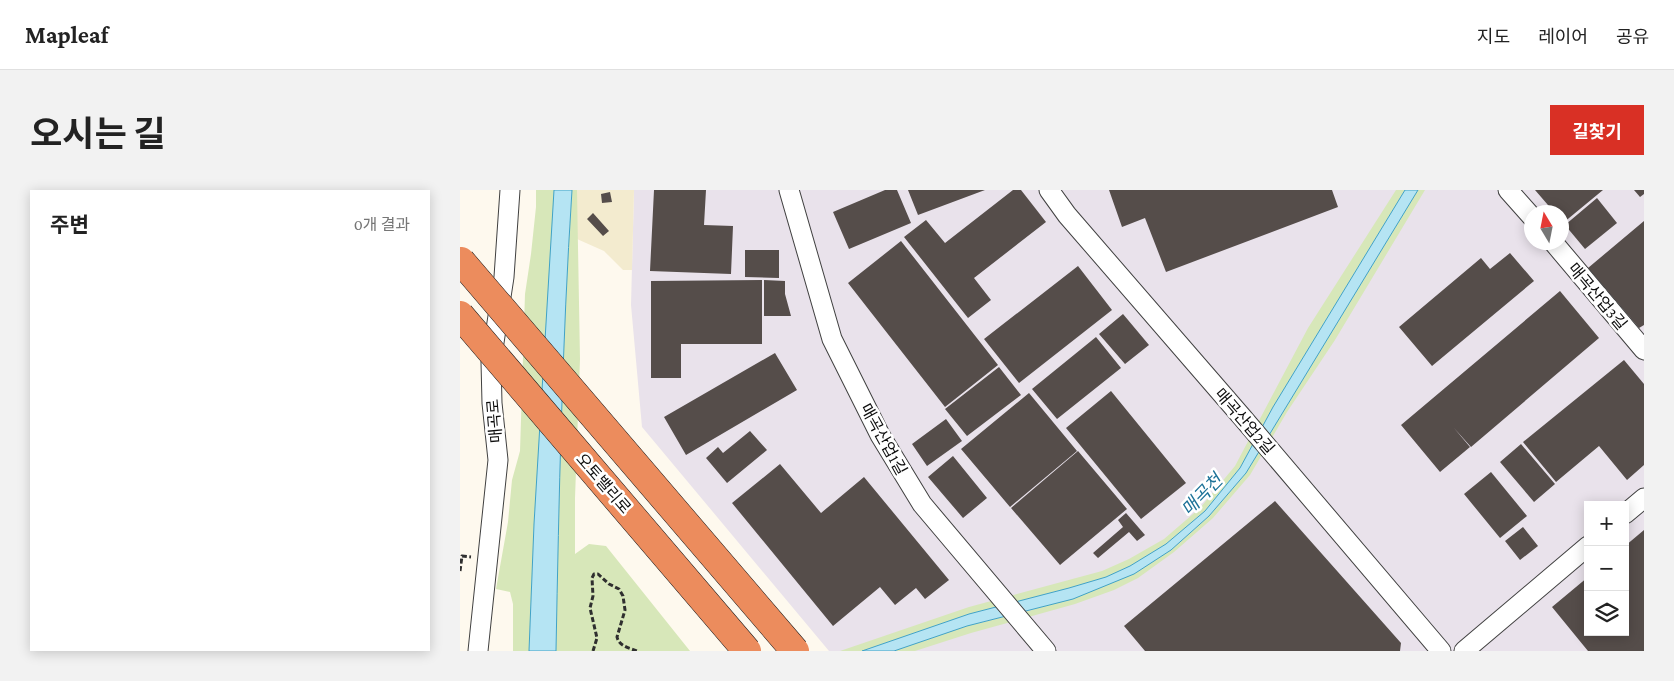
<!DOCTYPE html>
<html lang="ko">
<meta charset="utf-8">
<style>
:root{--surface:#fff;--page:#f2f2f2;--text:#222;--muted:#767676;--line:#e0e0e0;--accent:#d93025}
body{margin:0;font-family:"Crimson Pro","Noto Sans KR",serif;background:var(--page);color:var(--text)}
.controls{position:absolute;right:15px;bottom:15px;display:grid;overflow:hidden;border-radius:0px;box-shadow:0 2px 12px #0003}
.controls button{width:45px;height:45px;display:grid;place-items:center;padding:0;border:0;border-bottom:1px solid var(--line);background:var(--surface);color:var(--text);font:25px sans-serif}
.compass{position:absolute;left:1064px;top:15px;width:45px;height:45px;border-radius:50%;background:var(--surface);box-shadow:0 2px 12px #0003;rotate:350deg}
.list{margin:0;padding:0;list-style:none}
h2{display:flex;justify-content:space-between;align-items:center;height:65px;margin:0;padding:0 20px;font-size:21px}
h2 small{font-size:16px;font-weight:400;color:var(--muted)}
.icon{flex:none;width:28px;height:28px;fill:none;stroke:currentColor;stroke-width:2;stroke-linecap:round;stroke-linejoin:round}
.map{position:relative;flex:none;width:1184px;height:461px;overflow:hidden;border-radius:0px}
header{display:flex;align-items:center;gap:30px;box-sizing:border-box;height:70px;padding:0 25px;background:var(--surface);border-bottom:1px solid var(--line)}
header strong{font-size:24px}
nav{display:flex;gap:28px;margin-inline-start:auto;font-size:18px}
.intro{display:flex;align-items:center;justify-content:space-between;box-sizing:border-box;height:120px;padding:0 30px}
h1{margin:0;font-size:35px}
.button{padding:12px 22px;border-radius:0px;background:var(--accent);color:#fff;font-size:18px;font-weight:700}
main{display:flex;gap:30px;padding:0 30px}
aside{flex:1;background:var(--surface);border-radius:0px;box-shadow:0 2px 12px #0003}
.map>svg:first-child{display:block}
.industrial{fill:#e9e2eb;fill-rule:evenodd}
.farmland{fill:#f3ebcf}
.green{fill:#d7e7b9}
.water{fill:#b5e4f3;stroke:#40a2c6}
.building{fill:#554d4a}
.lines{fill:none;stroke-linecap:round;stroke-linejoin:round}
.street-casing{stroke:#404040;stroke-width:21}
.path{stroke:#2f2f2f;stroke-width:3;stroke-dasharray:5 2.5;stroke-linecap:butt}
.street{stroke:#fff;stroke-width:19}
.highway-bridge-casing{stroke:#1e1e1e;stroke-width:29;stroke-linecap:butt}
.highway-bridge{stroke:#ec8c5d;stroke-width:28}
.labels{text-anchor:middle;stroke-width:5;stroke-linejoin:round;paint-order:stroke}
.street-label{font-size:16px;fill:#0d0d0d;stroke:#fff}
.water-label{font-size:18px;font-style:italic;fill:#1d7298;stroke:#fff}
</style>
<header>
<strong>Mapleaf</strong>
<nav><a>지도</a><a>레이어</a><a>공유</a></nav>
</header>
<div class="intro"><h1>오시는 길</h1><a class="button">길찾기</a></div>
<main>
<aside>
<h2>주변<small>0개 결과</small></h2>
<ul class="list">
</ul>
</aside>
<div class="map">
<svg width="1184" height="461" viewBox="0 0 1184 461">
<rect width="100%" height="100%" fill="#fef9ee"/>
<path class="industrial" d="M174 0H1184V461H369L182 237 171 115ZM1072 22H1102V52H1072ZM1128 315H1165V442H1128Z"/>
<path class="farmland" d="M117 0H174L172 80H163L144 61 117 49Z"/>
<path class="green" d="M76 0H95L74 334 69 461H53V414L50 402 36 399 48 332 52 290 60 261 65 104 71 64 76 17Z
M112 0H117L120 169 115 308V364L129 354 146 356 230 461H96C99 307 102 153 112 0Z
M936 0H945L813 217 780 278 745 321 706 354 670 376 646 387 609 398 509 424 402 461H380L509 417 642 381 669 369 704 349 740 318 775 276 848 138Z
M958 0H965L875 150 827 222 790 285 753 328 714 362 678 388 654 400 615 414 511 443 455 461H434L507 436 572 420 674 384 711 360 749 326 786 283Z"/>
<path class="water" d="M94 0H112C102 153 99 307 96 461H69L74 334Z
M945 0H958L786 283 749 326 711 360 674 384 613 409 507 436 434 461H402L509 424 609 398 646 387 670 376 706 354 745 321 780 278 813 217Z"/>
<path class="building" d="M194 0H246L244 35 273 36 271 84 190 81Z
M425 0H437L451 33 389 59 373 22Z
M448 0H525L458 25Z
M553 0H561L586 32 514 88 531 110 508 128 444 47 466 30 485 53Z
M649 0H872L878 17 706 82 685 28 662 37Z
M1075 0H1143L1103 33 1102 32V22H1094Z
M1174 0H1184V4L1180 7Z
M150 2 152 12 142 13 141 4Z
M1137 8 1157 33 1125 59 1105 35Z
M133 23 149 41 143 46 127 29Z
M1184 31V135L1179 138 1128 78Z
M441 51 538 175 485 217 388 93Z
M285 60H319V88L285 87Z
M1050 63 1074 91 972 176 939 137 1021 68 1030 79Z
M618 76 652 120 559 193 524 149Z
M302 90V154H221V188H191V91Z
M304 90 325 91V104L331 126H304Z
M1100 101 1139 148 1011 257 994 238 1010 257 980 282 941 235Z
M663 124 689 155 665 174 639 144Z
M636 147 661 178 597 229 572 199Z
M315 163 337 200 226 265 204 227Z
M1164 170 1184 194V275L1167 290 1139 256 1096 292 1063 252Z
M539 177 561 205 507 246 485 219Z
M651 201 726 293 681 329 606 238Z
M569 203 617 261 550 317 501 259Z
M486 229 502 251 467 276 452 254Z
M290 241 307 260 267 293 246 268 258 257 263 263Z
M1061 254 1095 294 1074 312 1040 272Z
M618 261 667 319 600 375 551 318Z
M493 266 527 308 503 328 468 287Z
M320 274 361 323 404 287 489 390 465 409 456 398 435 415 420 397 373 436 272 313Z
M1031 282 1067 326 1040 348 1004 304Z
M815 311 941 453 940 461H685L664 436Z
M666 323 685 345 677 351 669 342 638 368 633 363 663 337 658 330Z
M1063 337 1078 356 1060 370 1045 351Z
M1184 340V461H1128L1092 417 1128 387V442H1165V356Z"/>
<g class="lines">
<defs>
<path id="street" d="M329 0 372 149 420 245 462 314 586 461
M589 0 607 25 782 227 981 461
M1048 0 1072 27
M1093 52 1184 160
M1165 324 1184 308
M18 461 38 270 32 213 31 172 44 87 50 0
M1004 461 1128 356"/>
</defs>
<use href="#street" class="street-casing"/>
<path class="path" d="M0 381 2 366 11 367
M133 461 137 448 130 418 133 406 132 388 134 384H138L149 394 159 399 163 406 165 420 157 447C159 456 169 458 177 461"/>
<use href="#street" class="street"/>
<defs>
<path id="highway-bridge" d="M1 71 335 461
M0 125 287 461"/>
</defs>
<use href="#highway-bridge" class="highway-bridge-casing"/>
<use href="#highway-bridge" class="highway-bridge"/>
</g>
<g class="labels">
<g class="street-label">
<text transform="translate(1138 106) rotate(50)" y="6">매곡산업3길</text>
<text transform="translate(34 231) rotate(-95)" y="6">매곡로</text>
<text transform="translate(785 231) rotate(49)" y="6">매곡산업2길</text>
<text transform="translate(424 249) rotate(61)" y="6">매곡산업1길</text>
<text transform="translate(144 293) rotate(49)" y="6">오토밸리로</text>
</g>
<g class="water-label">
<text transform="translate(742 305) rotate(-46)" y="6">매곡천</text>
</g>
</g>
</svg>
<div class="controls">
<button>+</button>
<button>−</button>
<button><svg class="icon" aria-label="layers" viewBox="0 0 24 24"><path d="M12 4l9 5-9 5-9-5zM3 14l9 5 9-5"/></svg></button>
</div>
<svg class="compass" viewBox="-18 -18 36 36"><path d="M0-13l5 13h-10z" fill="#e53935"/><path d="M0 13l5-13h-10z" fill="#767676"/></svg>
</div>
</main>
